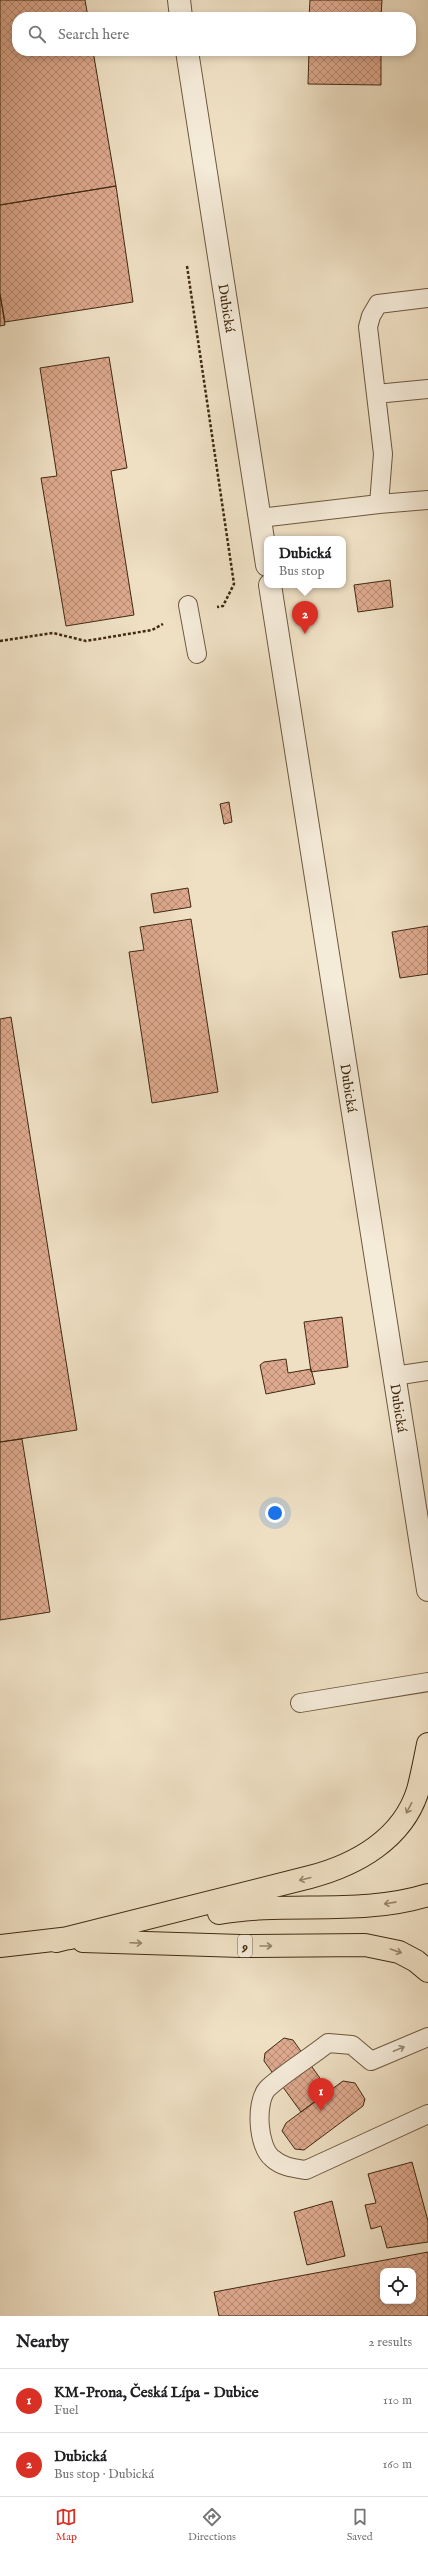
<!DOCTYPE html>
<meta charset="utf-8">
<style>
:root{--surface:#fff;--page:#f2f2f2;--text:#202124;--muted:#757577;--line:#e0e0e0;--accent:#d93025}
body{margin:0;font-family:"IM FELL English",serif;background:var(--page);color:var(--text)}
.controls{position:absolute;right:12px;bottom:12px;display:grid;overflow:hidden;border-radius:8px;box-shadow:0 2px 6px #0003}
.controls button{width:36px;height:36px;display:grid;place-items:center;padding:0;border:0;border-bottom:1px solid var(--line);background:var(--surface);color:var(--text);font:20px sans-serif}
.you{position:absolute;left:275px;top:1513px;width:14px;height:14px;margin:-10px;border:3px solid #fff;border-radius:50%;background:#1a73e8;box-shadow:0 0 0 6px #1a73e833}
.badge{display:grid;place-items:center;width:26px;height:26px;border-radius:50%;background:var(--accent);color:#fff;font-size:13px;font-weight:700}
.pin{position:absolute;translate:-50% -33px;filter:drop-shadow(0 1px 2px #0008)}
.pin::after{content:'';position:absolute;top:21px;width:14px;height:12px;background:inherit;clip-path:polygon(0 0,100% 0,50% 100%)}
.popup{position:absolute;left:264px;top:536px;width:82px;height:52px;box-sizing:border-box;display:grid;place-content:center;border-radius:8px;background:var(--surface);filter:drop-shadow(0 1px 3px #0005);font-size:13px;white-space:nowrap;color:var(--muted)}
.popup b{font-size:15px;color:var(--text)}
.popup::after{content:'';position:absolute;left:50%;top:100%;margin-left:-8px;border:8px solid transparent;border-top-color:var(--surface)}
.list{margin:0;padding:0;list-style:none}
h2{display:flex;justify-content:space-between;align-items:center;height:52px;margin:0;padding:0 16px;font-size:17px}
h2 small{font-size:13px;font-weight:400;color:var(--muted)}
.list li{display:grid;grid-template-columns:26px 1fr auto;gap:12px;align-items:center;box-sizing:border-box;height:64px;padding:0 16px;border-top:1px solid var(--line)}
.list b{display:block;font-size:15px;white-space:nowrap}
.list p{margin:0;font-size:13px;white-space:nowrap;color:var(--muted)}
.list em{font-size:13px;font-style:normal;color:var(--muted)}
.icon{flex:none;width:22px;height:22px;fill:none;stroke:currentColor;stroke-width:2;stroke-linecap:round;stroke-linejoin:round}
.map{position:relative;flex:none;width:428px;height:2316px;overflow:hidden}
.search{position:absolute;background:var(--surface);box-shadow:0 2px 6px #0003;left:12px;right:12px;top:12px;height:44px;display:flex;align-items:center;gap:10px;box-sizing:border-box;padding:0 14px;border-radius:16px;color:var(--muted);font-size:15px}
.sheet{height:180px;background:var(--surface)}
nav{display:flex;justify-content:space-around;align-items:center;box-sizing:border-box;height:56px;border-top:1px solid var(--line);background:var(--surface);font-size:11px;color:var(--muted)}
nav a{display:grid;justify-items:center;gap:2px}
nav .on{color:var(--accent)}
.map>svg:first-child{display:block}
.building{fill:url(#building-cross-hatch);stroke:#402a11;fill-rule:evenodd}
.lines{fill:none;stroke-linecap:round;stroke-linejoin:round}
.lane-casing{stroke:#6c583e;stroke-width:20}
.street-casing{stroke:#6c583e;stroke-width:24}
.primary-casing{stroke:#402a11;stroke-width:24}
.path{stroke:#402a11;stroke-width:2.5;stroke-dasharray:3 2;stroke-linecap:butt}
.lane{stroke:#f5ebd9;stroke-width:18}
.street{stroke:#f5ebd9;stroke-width:22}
.primary{stroke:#efe0c4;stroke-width:22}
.oneway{stroke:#98856a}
.oneway2{stroke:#9a8a75}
.labels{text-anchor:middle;stroke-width:3;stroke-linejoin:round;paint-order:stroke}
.shield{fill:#f5ebd9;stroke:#76644d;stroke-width:1}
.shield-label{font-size:13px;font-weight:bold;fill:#402a11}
.street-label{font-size:14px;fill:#402a11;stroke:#f5ebd9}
</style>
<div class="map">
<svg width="428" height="2316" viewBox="0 0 428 2316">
<defs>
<pattern id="building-cross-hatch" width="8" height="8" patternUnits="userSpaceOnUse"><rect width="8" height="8" fill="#dea98e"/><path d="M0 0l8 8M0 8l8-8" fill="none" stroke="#b58a73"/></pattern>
</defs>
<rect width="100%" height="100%" fill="#efe0c4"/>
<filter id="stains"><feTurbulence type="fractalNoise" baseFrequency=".005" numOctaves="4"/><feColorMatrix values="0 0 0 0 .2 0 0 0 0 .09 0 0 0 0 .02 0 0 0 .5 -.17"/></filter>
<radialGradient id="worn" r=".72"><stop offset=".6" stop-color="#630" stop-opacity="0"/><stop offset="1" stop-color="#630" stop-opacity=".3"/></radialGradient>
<path class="building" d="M0 0H85L88 17H17V51H93L116 186 0 205Z
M310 0H382L381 17H309Z
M309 51H381V85L308 84Z
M116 186 133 302 5 322 0 294V205Z
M0 294 5 325 0 326Z
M109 357 127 468 111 471 134 615 66 626 41 478 57 476 40 368Z
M390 580 393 607 358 612 354 585Z
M229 802 232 822 224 824 220 804Z
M188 888 191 907 154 913 151 894Z
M191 919 218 1092 152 1103 129 952 144 950 140 927Z
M428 926V974L400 978 392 932Z
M11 1017 77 1430 0 1442V1019Z
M342 1317 348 1367 311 1372 304 1322Z
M286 1359 288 1373 311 1369 315 1384 266 1394 260 1365 264 1362Z
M22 1439 50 1612 0 1620V1442Z
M284 2038 293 2040 329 2091 301 2112 264 2061 265 2053Z
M343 2081 355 2083 365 2099 363 2106 304 2150 295 2149 282 2131 286 2123Z
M412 2162 428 2221V2242L387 2248 381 2226 371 2229 365 2205 376 2203 368 2174Z
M332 2201 345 2256 307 2265 294 2212Z
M428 2252V2316H219L214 2292ZM383 2271H413V2301H383Z"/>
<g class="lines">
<defs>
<path id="lane" d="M376 394 428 389
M379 504 428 500
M260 518 379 504 383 454 368 327 371 316 378 304 428 298
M188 605 197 654
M394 1376 428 1371
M300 1703 428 1682
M428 2037 371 2061 352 2045 328 2043C312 2056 280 2076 267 2089 255 2103 258 2147 272 2158 282 2167 293 2168 306 2170L428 2114"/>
<path id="street" d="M179 0 181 17
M187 51 267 565
M270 585 428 1590"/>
<path id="primary" d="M219 1913C287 1901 361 1916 428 1895
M56 1941 310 1877C356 1865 403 1839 418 1790 422 1775 425 1759 428 1744
M83 1941 241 1946 365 1945 399 1952 416 1961 428 1971
M0 1946 70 1938"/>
</defs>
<use href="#lane" class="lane-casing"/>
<use href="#street" class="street-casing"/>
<use href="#primary" class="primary-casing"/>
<path class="path" d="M187 266 234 584 223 606 217 607
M0 641 53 633 86 641 152 630 163 624"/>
<use href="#lane" class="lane"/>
<use href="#street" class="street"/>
<use href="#primary" class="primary"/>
</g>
<defs><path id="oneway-shaft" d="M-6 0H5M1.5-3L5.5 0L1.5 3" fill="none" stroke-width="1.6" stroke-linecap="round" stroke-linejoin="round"/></defs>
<g class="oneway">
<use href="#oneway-shaft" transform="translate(409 1808) rotate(117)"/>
<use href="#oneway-shaft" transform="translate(305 1879) rotate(166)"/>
<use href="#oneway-shaft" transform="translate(390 1903) rotate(172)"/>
<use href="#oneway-shaft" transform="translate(136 1943) rotate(2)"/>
<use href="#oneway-shaft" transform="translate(266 1946)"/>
<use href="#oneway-shaft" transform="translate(396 1951) rotate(19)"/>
</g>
<use class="oneway2" href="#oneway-shaft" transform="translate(399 2049) rotate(-23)"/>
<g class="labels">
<rect class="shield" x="238" y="1935" width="14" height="22" rx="3"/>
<g class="shield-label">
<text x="245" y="1951">9</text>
</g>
<g class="street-label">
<text transform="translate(227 308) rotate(81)" y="5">Dubická</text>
<text transform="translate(349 1088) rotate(81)" y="5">Dubická</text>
<text transform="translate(399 1408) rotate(81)" y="5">Dubická</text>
</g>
</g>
<rect width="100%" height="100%" filter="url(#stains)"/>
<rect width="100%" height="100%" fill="url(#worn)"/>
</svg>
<div class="controls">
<button><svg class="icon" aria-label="locate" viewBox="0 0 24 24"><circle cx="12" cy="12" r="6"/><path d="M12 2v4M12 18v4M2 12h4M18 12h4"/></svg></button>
</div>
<div class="you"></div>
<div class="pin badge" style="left:321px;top:2111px">1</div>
<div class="pin badge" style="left:305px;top:634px">2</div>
<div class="popup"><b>Dubická</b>Bus stop</div>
<div class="search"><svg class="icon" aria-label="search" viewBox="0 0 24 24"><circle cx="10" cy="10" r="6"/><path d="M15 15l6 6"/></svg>Search here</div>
</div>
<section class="sheet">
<h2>Nearby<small>2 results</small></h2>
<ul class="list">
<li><span class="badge">1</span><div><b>KM-Prona, Česká Lípa - Dubice</b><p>Fuel</p></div><em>110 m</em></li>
<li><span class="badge">2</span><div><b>Dubická</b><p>Bus stop · Dubická</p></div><em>160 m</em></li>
</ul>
</section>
<nav>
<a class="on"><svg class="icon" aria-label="map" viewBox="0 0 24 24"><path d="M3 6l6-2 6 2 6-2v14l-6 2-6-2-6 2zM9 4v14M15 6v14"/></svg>Map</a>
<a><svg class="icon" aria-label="directions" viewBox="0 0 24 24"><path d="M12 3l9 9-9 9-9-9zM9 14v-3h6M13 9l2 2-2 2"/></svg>Directions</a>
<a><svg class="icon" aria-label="saved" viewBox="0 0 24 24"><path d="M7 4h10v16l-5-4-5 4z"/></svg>Saved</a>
</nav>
